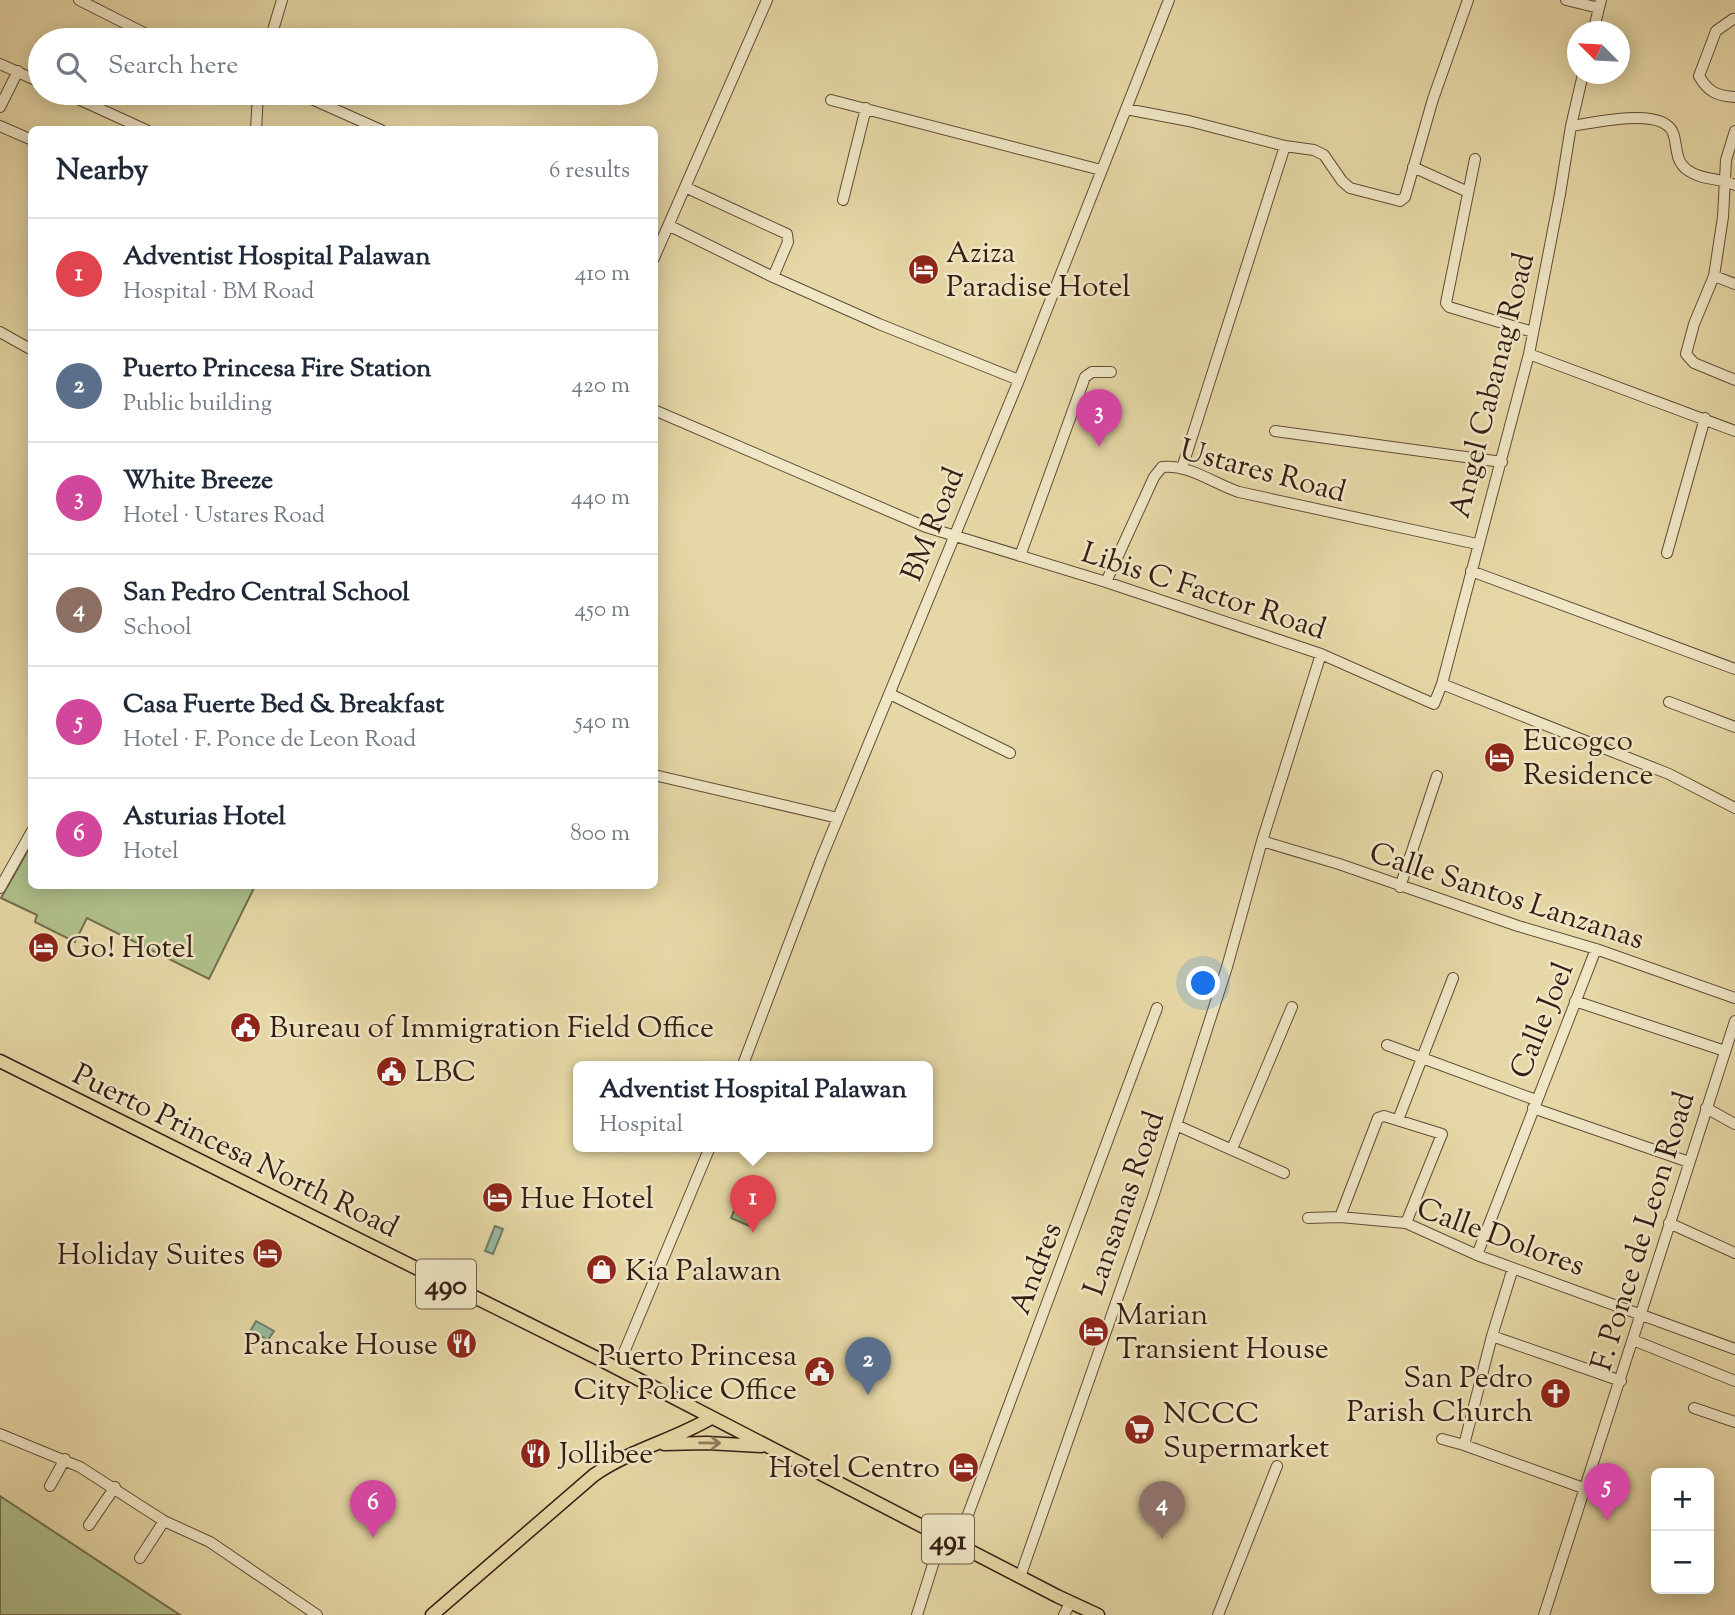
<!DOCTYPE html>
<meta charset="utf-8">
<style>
:root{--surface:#fff;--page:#f2f2f3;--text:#1f2937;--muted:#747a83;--line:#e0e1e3;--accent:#2563eb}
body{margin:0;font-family:"Sorts Mill Goudy",serif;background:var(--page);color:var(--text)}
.controls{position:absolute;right:21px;bottom:21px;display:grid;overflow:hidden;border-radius:10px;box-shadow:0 4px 18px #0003}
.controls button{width:63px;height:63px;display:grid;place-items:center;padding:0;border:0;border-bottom:2px solid var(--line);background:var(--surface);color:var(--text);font:35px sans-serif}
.compass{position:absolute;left:1567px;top:21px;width:63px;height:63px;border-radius:50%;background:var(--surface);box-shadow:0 4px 18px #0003;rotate:294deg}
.you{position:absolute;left:1204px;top:984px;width:24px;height:24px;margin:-18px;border:5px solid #fff;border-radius:50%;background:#1a73e8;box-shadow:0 0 0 10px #1a73e833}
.badge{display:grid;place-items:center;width:46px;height:46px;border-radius:50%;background:var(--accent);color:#fff;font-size:23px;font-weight:700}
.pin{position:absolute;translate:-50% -58px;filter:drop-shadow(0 2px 4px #0008)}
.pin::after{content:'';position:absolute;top:37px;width:24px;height:21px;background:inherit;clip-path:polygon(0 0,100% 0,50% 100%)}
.popup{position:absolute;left:573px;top:1061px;width:360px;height:91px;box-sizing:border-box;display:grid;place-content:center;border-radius:10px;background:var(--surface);filter:drop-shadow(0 2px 5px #0005);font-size:23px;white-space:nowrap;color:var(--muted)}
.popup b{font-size:26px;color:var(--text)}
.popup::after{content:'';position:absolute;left:50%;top:100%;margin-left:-14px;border:14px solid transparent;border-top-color:var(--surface)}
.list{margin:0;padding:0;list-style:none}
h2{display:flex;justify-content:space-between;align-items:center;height:91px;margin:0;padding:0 28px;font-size:30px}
h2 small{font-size:23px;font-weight:400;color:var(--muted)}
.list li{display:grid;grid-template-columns:46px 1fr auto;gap:21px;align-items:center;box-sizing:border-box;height:112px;padding:0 28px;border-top:2px solid var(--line)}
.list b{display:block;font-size:26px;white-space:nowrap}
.list p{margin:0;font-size:23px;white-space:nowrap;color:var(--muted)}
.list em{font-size:23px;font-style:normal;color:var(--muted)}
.icon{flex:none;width:38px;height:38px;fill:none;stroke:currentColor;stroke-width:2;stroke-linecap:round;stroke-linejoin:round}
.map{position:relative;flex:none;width:1735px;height:1615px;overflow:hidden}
.search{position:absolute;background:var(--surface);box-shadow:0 4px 18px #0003;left:28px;top:28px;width:630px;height:77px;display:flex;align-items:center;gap:18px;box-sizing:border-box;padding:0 24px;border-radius:38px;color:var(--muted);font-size:26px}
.panel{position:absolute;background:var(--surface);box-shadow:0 4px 18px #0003;left:28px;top:126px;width:630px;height:763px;border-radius:10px}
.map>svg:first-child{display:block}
.green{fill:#b0c08b;stroke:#726e50;stroke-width:2}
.water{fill:#97bba2;stroke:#707c69;stroke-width:2}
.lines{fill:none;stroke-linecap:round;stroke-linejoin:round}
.minor-casing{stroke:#614c38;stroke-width:12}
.major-casing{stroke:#351d14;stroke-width:15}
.minor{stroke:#efe6c5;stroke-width:10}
.major{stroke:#e6d8a6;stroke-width:12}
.oneway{stroke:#8e7a5d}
.labels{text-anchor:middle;stroke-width:5;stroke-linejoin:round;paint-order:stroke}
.shield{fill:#efe6c5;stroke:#6d5949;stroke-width:2}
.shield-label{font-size:28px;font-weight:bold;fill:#351d14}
.poi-label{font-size:30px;fill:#351d14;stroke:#efe6c5;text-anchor:start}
.street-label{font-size:30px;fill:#351d14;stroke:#efe6c5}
</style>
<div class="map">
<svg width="1735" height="1615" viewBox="0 0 1735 1615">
<rect width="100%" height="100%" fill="#e6d8a6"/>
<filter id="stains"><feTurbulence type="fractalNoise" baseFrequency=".00286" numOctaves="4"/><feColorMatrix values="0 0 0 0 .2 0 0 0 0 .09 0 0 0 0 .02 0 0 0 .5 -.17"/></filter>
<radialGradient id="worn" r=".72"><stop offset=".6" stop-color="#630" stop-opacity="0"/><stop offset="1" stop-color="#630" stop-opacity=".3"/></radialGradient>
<path class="green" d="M31 845 32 886H255L209 979 87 918 75 942 35 922 37 915 1 898Z
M736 1206 759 1216 754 1228 731 1218Z
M0 1496 180 1615H0Z"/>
<path class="water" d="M495 1226 503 1229 493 1254 485 1251Z
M256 1321 274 1331 268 1340 251 1330Z"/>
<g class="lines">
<defs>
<path id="minor" d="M79 0 158 40
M1566 0 1599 8
M1735 19H1733L1716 31 1699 76C1708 92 1717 96 1735 97
M1593 32 1601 0
M270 40 282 0
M0 64 40 82
M65 93 146 130
M298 93 381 130
M831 100 1101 170
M0 107 18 71
M1126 109 1189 121 1285 146 1314 150 1324 155 1342 181 1350 188 1400 201 1405 197 1433 99 1468 0
M0 126 32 140
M1571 126C1594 123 1663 106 1673 133 1678 146 1674 162 1689 171 1701 180 1721 178 1735 185
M256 130 258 93
M1735 131 1726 160 1723 217 1714 276 1694 324 1686 354 1694 363 1735 380
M1475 159 1446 303 1449 307 1533 332
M1413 167 1468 192
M687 188 787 234 788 242 773 277
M843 200 866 108
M670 226 773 277 879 324 1019 380
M654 258 767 0
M1714 276 1735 284
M0 332 32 350
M1529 354 1735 431
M654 410 926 527 1106 582 1321 654 1434 704 1442 684 1529 354 1560 194 1571 126 1583 74
M1275 431 1502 462
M1182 468 1285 146
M1667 553 1705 418
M1020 556 1085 377 1092 372H1111
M1471 571 1735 669
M1106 582 1154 477 1162 467C1189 464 1214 484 1239 492L1477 544
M1442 684 1669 774 1735 808
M890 694 1010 753
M1669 702 1735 727
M654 775 838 818
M1262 841 1339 864 1518 926 1596 949 1735 998
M1400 887 1437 776
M0 888 32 831
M1575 1001 1725 1051
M1387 1045 1536 1100
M742 1067 821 859 1019 380 1169 0
M1533 1108 1689 1162
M1706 1108 1735 1124
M1398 1120 1453 978
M1176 1125 1284 1173
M1232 1149 1292 1007
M1340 1217 1378 1118 1384 1116 1442 1134 1406 1223
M1308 1218 1340 1217 1406 1223 1477 1255 1735 1349
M1669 1223 1735 1253
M1477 1255 1596 949
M1492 1336 1621 1381
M1633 1340 1735 1381
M617 1369 710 1147
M1694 1408 1735 1422
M0 1434 80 1467 164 1521 210 1542 317 1615
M1442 1439 1464 1445 1586 1489
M1464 1445 1492 1336 1513 1268
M50 1486 65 1459
M89 1525 115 1487
M957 1544 1157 1008
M140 1558 164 1521
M1020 1577 1152 1200 1227 967 1262 841 1321 654
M917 1615 942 1536
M1064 1615 1070 1603
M1218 1615 1277 1466
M1544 1615 1735 1021"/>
<path id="major" d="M0 1061 603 1361 1057 1596 1098 1615
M664 1444 707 1443 761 1446
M432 1615 594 1475C630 1450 674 1440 711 1418"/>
</defs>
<use href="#minor" class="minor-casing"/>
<use href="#major" class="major-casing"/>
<use href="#minor" class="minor"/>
<use href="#major" class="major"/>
</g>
<defs><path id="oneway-shaft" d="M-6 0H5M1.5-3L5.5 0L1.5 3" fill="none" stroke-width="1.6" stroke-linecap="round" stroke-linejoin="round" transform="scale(1.75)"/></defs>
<use class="oneway" href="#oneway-shaft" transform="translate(710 1443) rotate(1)"/>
<defs>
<symbol id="hotel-disc" viewBox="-11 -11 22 22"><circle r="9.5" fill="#8f2418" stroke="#efe6c5"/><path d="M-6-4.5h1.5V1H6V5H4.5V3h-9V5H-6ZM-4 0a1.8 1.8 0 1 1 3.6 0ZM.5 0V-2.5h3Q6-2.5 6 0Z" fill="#fff"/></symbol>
<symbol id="civic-disc" viewBox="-11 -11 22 22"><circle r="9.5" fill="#8f2418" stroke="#efe6c5"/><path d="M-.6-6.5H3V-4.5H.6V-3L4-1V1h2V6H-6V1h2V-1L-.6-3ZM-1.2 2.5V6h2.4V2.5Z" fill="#fff"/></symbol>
<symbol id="shop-disc" viewBox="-11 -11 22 22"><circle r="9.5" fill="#8f2418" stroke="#efe6c5"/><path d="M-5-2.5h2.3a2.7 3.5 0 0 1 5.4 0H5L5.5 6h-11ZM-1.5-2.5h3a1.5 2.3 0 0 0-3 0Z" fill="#fff"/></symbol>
<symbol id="restaurant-disc" viewBox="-11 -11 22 22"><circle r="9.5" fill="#8f2418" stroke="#efe6c5"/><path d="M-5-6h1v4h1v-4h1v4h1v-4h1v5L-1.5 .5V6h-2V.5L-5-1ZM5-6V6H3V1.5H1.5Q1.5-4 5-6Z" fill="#fff"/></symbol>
<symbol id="church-disc" viewBox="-11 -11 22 22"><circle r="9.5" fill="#8f2418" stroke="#efe6c5"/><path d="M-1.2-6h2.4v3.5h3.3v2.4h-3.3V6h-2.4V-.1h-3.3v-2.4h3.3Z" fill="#fff"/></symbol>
<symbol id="supermarket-disc" viewBox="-11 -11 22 22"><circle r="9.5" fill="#8f2418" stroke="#efe6c5"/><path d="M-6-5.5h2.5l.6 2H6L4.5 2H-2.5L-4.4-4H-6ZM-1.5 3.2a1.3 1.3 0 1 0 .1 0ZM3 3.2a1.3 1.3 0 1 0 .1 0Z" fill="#fff"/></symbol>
</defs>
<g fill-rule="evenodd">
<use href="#hotel-disc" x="906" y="252" width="35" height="35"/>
<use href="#hotel-disc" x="1482" y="740" width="35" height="35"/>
<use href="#hotel-disc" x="26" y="930" width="35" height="35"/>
<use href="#civic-disc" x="228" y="1010" width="35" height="35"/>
<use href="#civic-disc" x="374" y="1054" width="35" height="35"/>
<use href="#hotel-disc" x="480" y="1180" width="35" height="35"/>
<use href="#hotel-disc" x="250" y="1236" width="35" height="35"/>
<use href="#shop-disc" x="584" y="1252" width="35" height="35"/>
<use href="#hotel-disc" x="1076" y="1314" width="35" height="35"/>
<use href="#restaurant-disc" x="444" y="1326" width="35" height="35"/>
<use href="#civic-disc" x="802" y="1354" width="35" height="35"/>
<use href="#church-disc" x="1538" y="1376" width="35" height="35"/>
<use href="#supermarket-disc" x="1122" y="1412" width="35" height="35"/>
<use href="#restaurant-disc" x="518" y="1436" width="35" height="35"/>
<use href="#hotel-disc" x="946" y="1450" width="35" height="35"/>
</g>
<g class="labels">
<g class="shield">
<rect x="416" y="1259.5" width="60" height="49" rx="5"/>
<rect x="922" y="1514.5" width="52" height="49" rx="5"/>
</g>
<g class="shield-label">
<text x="446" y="1294">490</text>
<text x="948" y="1549">491</text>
</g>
<g class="poi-label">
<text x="946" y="262">Aziza<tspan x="946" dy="34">Paradise Hotel</tspan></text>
<text x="1523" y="750">Eucogco<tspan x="1523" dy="34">Residence</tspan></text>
<text x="66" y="957">Go! Hotel</text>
<text x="269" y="1037">Bureau of Immigration Field Office</text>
<text x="415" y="1081">LBC</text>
<text x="520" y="1208">Hue Hotel</text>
<text x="245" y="1264" text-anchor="end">Holiday Suites</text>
<text x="625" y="1280">Kia Palawan</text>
<text x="1116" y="1324">Marian<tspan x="1116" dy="34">Transient House</tspan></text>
<text x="438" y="1354" text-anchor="end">Pancake House</text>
<text x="797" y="1365" text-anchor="end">Puerto Princesa<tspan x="797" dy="34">City Police Office</tspan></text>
<text x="1533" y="1387" text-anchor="end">San Pedro<tspan x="1533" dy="34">Parish Church</tspan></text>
<text x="1163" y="1423">NCCC<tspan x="1163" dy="34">Supermarket</tspan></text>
<text x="559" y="1463">Jollibee</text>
<text x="940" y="1477" text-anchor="end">Hotel Centro</text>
</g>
<g class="street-label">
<text transform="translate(1491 385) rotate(-76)" y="10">Angel Cabanag Road</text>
<text transform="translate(1263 470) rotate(15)" y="10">Ustares Road</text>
<text transform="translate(932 524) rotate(-68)" y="10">BM Road</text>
<text transform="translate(1204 590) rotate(18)" y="10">Libis C Factor Road</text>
<text transform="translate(1507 895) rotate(18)" y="10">Calle Santos Lanzanas</text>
<text transform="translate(1541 1020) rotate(-68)" y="10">Calle Joel</text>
<text transform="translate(236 1150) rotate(26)" y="10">Puerto Princesa North Road</text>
<text transform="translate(1123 1203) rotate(-71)" y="10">Lansanas Road</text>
<text transform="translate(1642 1231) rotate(-73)" y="10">F. Ponce de Leon Road</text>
<text transform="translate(1501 1236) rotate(20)" y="10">Calle Dolores</text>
<text transform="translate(1035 1268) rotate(-69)" y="10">Andres</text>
</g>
</g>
<rect width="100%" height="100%" filter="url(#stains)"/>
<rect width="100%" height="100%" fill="url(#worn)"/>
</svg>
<div class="controls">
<button>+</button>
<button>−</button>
</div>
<svg class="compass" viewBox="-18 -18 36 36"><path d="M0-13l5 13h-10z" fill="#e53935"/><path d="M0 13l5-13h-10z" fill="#747a83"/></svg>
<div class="you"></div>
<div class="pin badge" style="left:753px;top:1233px;background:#e0444e">1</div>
<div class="popup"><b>Adventist Hospital Palawan</b>Hospital</div>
<div class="pin badge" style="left:868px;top:1395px;background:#5c6f8a">2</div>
<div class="pin badge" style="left:1099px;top:447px;background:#d1479c">3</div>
<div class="pin badge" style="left:1162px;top:1539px;background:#8d6e63">4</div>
<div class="pin badge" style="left:1607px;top:1521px;background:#d1479c">5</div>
<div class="pin badge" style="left:373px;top:1538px;background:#d1479c">6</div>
<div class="search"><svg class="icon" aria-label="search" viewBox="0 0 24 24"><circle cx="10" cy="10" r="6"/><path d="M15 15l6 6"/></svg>Search here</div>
<section class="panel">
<h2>Nearby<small>6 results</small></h2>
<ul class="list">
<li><span class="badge" style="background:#e0444e">1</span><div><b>Adventist Hospital Palawan</b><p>Hospital · BM Road</p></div><em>410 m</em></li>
<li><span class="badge" style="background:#5c6f8a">2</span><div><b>Puerto Princesa Fire Station</b><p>Public building</p></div><em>420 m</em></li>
<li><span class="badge" style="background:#d1479c">3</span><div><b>White Breeze</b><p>Hotel · Ustares Road</p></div><em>440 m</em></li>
<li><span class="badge" style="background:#8d6e63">4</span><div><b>San Pedro Central School</b><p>School</p></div><em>450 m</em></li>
<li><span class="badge" style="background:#d1479c">5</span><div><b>Casa Fuerte Bed &amp; Breakfast</b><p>Hotel · F. Ponce de Leon Road</p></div><em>540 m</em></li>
<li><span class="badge" style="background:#d1479c">6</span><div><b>Asturias Hotel</b><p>Hotel</p></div><em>800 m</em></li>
</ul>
</section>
</div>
